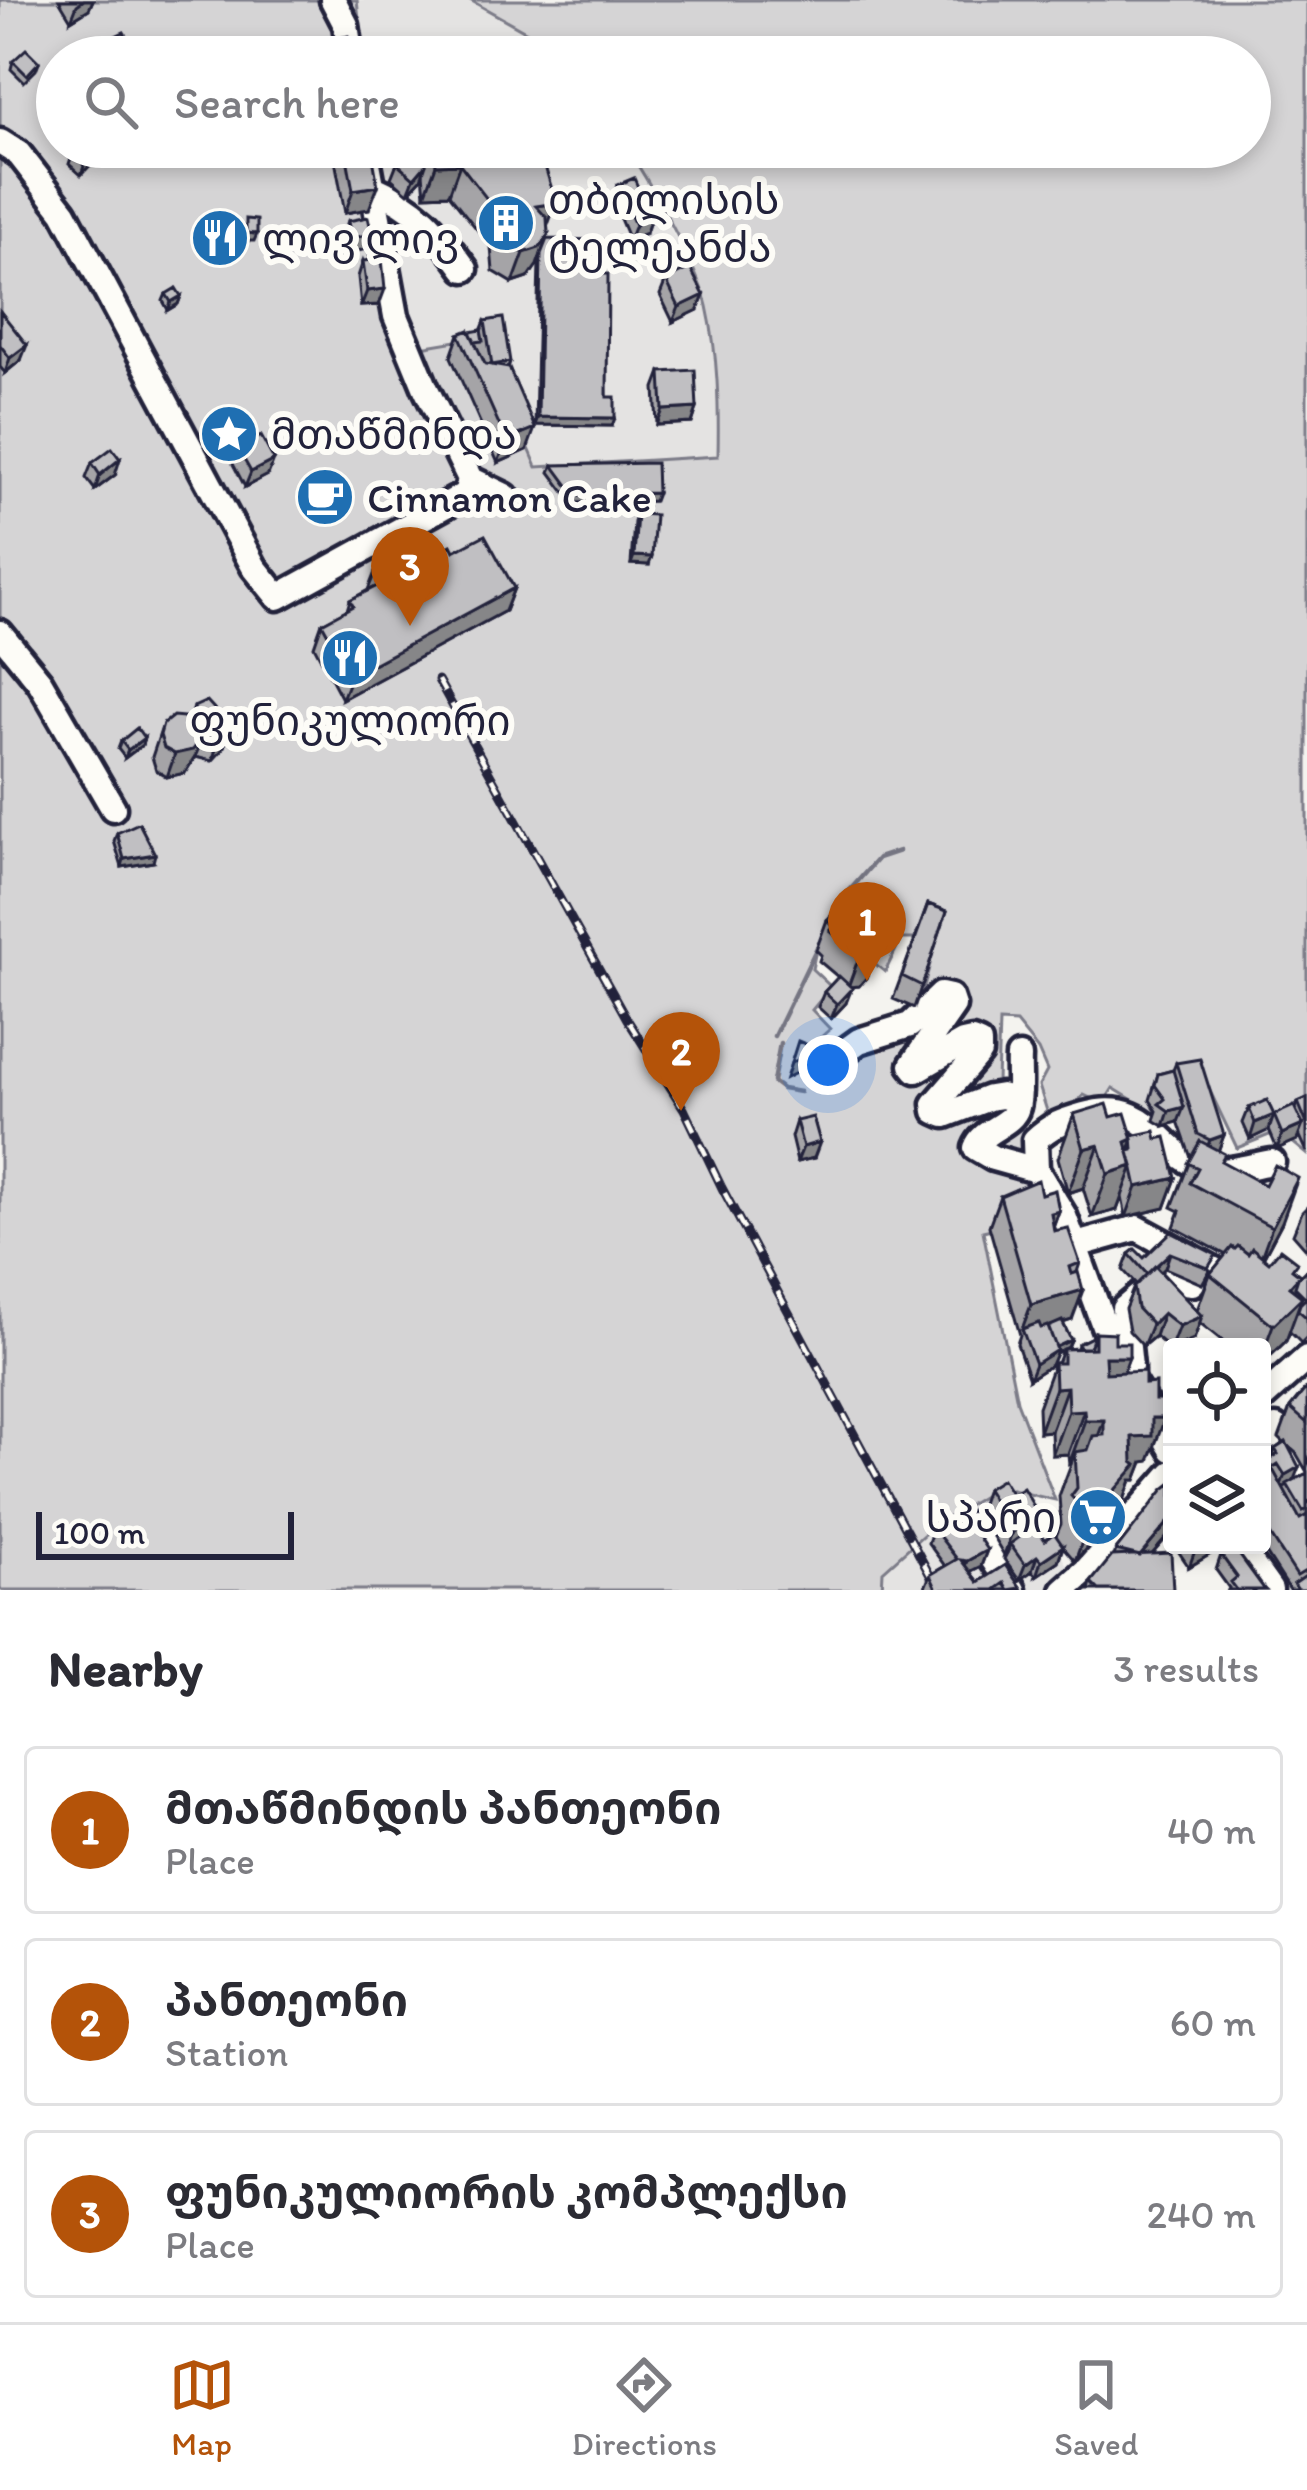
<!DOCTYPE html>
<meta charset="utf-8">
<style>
:root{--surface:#fff;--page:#f7f7f7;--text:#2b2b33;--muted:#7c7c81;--line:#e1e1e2;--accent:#b45309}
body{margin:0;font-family:Itim,"Noto Sans Georgian",sans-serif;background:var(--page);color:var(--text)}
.controls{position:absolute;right:36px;bottom:36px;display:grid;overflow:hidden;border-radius:12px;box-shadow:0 6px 18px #0003}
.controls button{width:108px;height:108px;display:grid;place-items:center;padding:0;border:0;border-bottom:3px solid var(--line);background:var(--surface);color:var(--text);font:60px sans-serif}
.scale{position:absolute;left:36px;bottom:30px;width:258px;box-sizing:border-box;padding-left:12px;border:6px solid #22223b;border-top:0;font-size:33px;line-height:42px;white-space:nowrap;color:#22223b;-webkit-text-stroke:9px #fdfcf7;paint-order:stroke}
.you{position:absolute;left:828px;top:1065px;width:42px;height:42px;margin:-30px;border:9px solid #fff;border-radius:50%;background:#1a73e8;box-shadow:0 0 0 18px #1a73e833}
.badge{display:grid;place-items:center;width:78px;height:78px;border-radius:50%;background:var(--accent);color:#fff;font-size:39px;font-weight:700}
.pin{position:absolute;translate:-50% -99px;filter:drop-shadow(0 3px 6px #0008)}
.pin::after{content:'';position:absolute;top:63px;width:42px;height:36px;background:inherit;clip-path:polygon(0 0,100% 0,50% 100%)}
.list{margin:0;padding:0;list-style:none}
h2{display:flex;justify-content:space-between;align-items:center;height:156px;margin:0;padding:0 48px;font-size:51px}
h2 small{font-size:39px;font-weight:400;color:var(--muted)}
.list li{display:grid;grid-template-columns:78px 1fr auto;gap:36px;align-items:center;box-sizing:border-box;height:168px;margin:0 24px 24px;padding:0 24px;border:3px solid var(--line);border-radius:12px}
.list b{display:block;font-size:45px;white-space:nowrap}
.list p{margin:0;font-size:39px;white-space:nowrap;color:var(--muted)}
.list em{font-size:39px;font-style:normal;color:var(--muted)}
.icon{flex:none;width:66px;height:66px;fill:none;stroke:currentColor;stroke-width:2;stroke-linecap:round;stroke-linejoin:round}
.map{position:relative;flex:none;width:1307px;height:1590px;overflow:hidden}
.search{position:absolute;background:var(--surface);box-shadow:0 6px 18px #0003;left:36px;right:36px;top:36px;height:132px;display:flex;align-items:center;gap:30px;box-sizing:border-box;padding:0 42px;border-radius:66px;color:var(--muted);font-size:45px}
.sheet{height:732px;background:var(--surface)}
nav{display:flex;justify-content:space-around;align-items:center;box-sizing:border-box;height:168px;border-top:3px solid var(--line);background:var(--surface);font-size:33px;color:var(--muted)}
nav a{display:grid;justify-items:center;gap:6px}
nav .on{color:var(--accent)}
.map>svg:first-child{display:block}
.built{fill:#e4e3e2}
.green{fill:#d5d4d5;stroke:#7c7b88;stroke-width:3;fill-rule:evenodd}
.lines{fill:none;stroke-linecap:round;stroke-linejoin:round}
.stream{stroke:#757582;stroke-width:4.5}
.minor-casing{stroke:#22223b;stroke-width:33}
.minor{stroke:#fdfcf7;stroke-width:24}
.rail-casing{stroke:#22223b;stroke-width:9}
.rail{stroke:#fdfcf7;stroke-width:4.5;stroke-dasharray:14;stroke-linecap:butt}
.wall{fill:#a5a4a7;stroke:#22223b;stroke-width:3}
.shaded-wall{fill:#868688;stroke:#22223b;stroke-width:3}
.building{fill:#c0bfc2;stroke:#22223b;stroke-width:3}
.labels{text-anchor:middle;stroke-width:12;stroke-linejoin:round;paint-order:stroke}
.poi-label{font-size:42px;fill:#22223b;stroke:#fdfcf7;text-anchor:start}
</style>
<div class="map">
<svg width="1307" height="1590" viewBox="0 0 1307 1590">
<rect width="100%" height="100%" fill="#f4f3ef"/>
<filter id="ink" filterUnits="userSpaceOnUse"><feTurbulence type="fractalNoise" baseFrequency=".00833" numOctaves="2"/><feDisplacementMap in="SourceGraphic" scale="24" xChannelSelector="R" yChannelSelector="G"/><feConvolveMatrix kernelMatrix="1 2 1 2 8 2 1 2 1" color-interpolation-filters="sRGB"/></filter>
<g filter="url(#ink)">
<path class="built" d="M357 0H470L560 50 564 57H363Z
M376 147H625L641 168 706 301 719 394 718 456 537 467 505 390 421 348 404 298Z
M998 1487 1020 1492 1070 1570 1047 1590H882L883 1571 931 1528Z"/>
<path class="green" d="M0 0H357L363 57H57V147H376L404 298 421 347 462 340 504 390 537 467 718 456C719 406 718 355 707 306 699 272 647 175 625 147H1250V57H564L559 50 470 0H1307V1154L1279 1131 1237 1148 1210 1091 1159 1116 1113 1088 1103 1104 1084 1095 1036 1140 1056 1214 983 1231 1017 1401 1055 1500 998 1487 931 1528 883 1571 882 1590H0ZM920 927 938 934 918 1009 819 1085 803 1081 798 1071 807 1058 803 1053 830 1029 812 1010 831 987 812 969 816 950 835 930 885 972 901 939H915ZM999 1022 1016 1023 1038 1050 1047 1071 1039 1086 1047 1111 1024 1131 1016 1123 1008 1085 997 1082Z"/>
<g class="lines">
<path class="stream" d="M846 912 843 898 878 858 899 851
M774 1036 819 943
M780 1043 773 1082 782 1089 800 1092"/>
<defs>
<path id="minor" d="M333 0 346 25 351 57
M0 142 19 154 64 212 254 567 278 597 466 494 470 479 426 389 396 316 365 147
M372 187C419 208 435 228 465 269
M470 479 505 496
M0 633 40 682 113 808
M1019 1057C1018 1071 1021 1093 1017 1107 1012 1126 983 1128 976 1148L993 1158 1036 1170
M814 1066 820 1069 859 1041 910 1025 941 995 950 997 953 1006 912 1065 916 1070 963 1043 972 1041 979 1044V1053L935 1104 936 1111 945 1115 989 1098 1001 1096 1016 1100
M1036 1170 1064 1216 1114 1353 1172 1449
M1036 1170 1035 1140C1051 1125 1063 1121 1084 1115 1151 1096 1156 1153 1206 1169 1224 1175 1253 1165 1272 1162
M1076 1245 1137 1228 1242 1285
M1130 1367 1124 1309 1160 1279 1192 1283
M1262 1398 1307 1358
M1276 1428 1307 1488
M971 1525 1013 1590
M1238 1545 1270 1590
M1064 1590 1088 1569 1172 1473"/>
</defs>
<use href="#minor" class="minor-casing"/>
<use href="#minor" class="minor"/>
<defs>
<path id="rail" d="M438 680 627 1019 684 1109 722 1188 938 1590"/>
</defs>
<use href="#rail" class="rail-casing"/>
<use href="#rail" class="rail"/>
</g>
<path class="wall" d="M59 0H93L89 9 71 20Z
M329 40 352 57H323Z
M13 61 39 62 36 70 24 82 11 69Z
M340 147H371L369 209 345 213 335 160Z
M410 147H497L501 149V147H549L544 163 548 235 547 239 602 274 607 397 612 426 535 425 539 261 528 278 513 283 493 271 491 247 449 194 425 195 423 173 421 179 408 193 391 178 397 163Z
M136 148 148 162 139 166 133 155Z
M74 149 96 159 81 175 69 164Z
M617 185 651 217 646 233 629 240 612 200Z
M348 221 366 249 345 254 342 236Z
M363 261 379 305 361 306 358 277Z
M666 280 704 295 698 310 673 322 660 295Z
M166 294 181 296 178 304 168 310 163 301Z
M0 311 21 360 5 373 0 367Z
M485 321 510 362 508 368 527 450 498 463 451 357 459 334 481 331Z
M661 372 697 408 692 423 657 425 655 388Z
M238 449 268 475 245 487 233 464Z
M92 463 115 475 95 490 86 478Z
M553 465 654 501 573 503 550 472Z
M637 514 649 565 631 564 634 522Z
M454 551 514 588 505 611 342 699 314 646 322 623 347 610 350 600 368 590 375 572 418 563Z
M194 707 232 726 223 749 212 761 195 757 185 773 167 777 156 770 152 757 163 724 190 718Z
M144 738 142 745 125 758 118 749 121 741Z
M117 833 153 862 122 867 114 841Z
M928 904 947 911 914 1008 893 999Z
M827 920 877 948 866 978 859 986H850L846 1003 831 1019 818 1007 824 992 838 977 819 961 821 955 816 950Z
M1176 1063 1224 1135 1218 1151 1222 1162 1282 1222 1263 1258 1269 1262 1294 1270 1298 1278 1307 1269V1337L1301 1343 1290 1332 1286 1341 1262 1364V1347H1230L1200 1323 1194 1339 1170 1349 1155 1336 1143 1346 1129 1331 1125 1309 1134 1287 1136 1284 1123 1270 1129 1254 1144 1258 1171 1232 1210 1270 1202 1284 1165 1268 1161 1272 1197 1310 1210 1274 1226 1255 1174 1227 1180 1211 1172 1207 1191 1158 1178 1121 1164 1126 1154 1120 1157 1111 1150 1100 1158 1074 1173 1070Z
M1307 1098V1152L1299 1134 1297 1140 1277 1149 1269 1130 1250 1139 1243 1123 1249 1108 1274 1115 1296 1109 1298 1102Z
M1074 1114 1111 1117 1132 1136 1157 1139 1176 1178 1165 1208 1126 1217 1122 1197 1117 1210 1092 1217 1083 1188 1068 1193 1058 1158Z
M796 1121 814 1158 797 1162 791 1137Z
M1041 1194 1059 1211 1053 1228 1054 1231 1080 1263 1077 1272 1072 1320 1063 1323 1071 1340 1068 1347 1065 1349 1077 1348 1078 1344 1094 1336 1095 1332 1115 1343 1129 1357 1123 1372 1149 1461 1143 1462 1136 1480H1131L1121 1509 1075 1561 1063 1547 1058 1561 1036 1576 1032 1571 1019 1580 1004 1559 1007 1553 1004 1555 978 1512 986 1489 1012 1495 1039 1515 1035 1526 1045 1540 1056 1536 1061 1524 1059 1496 1071 1464H1069L1068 1454 1052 1455 1051 1431 1039 1432 1038 1407 1054 1363H1057L1062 1350 1056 1353 1051 1365 1029 1379 1017 1344 1020 1335 989 1226 1000 1196Z
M1307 1207V1250L1293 1234 1302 1212Z
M1307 1387V1472L1296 1453 1288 1446 1294 1480 1307 1473V1590H1290L1261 1545 1262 1464 1272 1458 1275 1449 1284 1443 1279 1438 1290 1408Z
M1172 1483V1542L1168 1536 1152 1554 1173 1590H1089L1091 1582 1114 1556 1116 1550Z
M933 1528 954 1529 987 1550 981 1566 970 1572 978 1582 1005 1565 1021 1590H924L930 1575 945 1566 928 1543Z
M1174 1545H1220L1219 1549 1189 1567Z
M1221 1555 1265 1590H1228L1229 1588 1216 1570Z"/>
<path class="shaded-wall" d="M84 0H93L89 9 71 20 77 5Z
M128 39 125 46 114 52 112 57H100L112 51 114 45Z
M98 147H100L96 159 81 175 86 160Z
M151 154 148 162 139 166 142 159Z
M426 164 421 179 408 193 414 178Z
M460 164 449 194 425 195 436 165Z
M378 186 369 209 345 213 353 190Z
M556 203 545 233 536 206Z
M651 217 646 233 629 240 635 225Z
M246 233 257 234 254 241H243Z
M372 234 366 249 345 254 351 238Z
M548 235 537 265 528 278 513 283 524 253Z
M385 289 379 305 361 306 367 291Z
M704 295 698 310 673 322 679 307Z
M181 296 178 304 168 310 171 302Z
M27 345 21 360 5 373 10 358Z
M697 408 692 423 657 425 663 410Z
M538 417 615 418 612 426 535 425Z
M535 428 527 450 498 463 506 440Z
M120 459 115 475 95 490 100 475Z
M274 460 268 475 245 487 251 472Z
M657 493 654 501 573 503 575 495Z
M634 556 652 557 649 565 631 564Z
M514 588 505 611 342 699 351 676Z
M232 726 223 749 212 761 220 738Z
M204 735 195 757 185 773 167 777 175 754Z
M144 738 142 745 125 758 128 750Z
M155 854 153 862 122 867 124 859Z
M877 948 866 978 859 986 848 987 859 957Z
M852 988 846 1003 831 1019 837 1004Z
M808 1045 798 1072 786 1078 791 1063Z
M1184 1107 1178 1122 1164 1126 1169 1111Z
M1274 1115 1269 1130 1250 1139 1255 1123Z
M1303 1125 1297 1140 1277 1149 1282 1134Z
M1224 1135 1216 1157 1201 1163 1210 1140Z
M1133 1139 1122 1169 1133 1166 1117 1210 1092 1217 1108 1174 1126 1142Z
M820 1142 814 1158 797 1162 803 1147Z
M1099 1145 1083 1188 1068 1193 1084 1149Z
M1176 1178 1165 1208 1126 1217 1137 1187Z
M1298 1178 1282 1222 1256 1271 1272 1227Z
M1059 1211 1048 1241 1051 1213Z
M1170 1253 1165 1268 1142 1290 1148 1274Z
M1300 1275 1286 1313 1302 1297 1286 1341 1262 1364V1355L1273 1325 1289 1287Z
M1083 1290 1072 1320 1024 1334 1022 1329 1031 1305Z
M1163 1313 1155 1336 1143 1346 1152 1324Z
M1202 1316 1194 1339 1170 1349 1179 1326Z
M1071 1340 1068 1347 1056 1353 1051 1365 1029 1379 1035 1364 1055 1347Z
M1105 1357H1129L1113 1401 1089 1400Z
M1067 1387 1051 1431 1039 1432 1055 1388Z
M1084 1410 1068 1454 1052 1455 1068 1411Z
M1152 1418H1165L1149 1461 1143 1462 1136 1480H1131L1121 1509 1075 1561 1091 1517 1132 1437Z
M1085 1420H1104L1088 1464 1075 1452 1071 1464H1069Z
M1299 1467 1293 1482 1279 1490 1285 1475Z
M1039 1515 1031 1538 1010 1544 1007 1553 1004 1555 1012 1532Z
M1172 1518V1525L1168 1536 1131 1578 1140 1556Z
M1197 1545H1220L1219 1549 1189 1567Z
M1063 1546 1058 1561 1036 1576 1041 1561Z
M987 1550 981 1566 961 1576 967 1561Z
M1037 1556 1032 1571 1019 1580 1025 1565Z"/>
<path class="building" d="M124 32 128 39 114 45 111 38Z
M348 36 352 57H331L329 40Z
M108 37 114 50 97 57 91 45Z
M403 44 406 57H387L385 46Z
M26 49 39 62 27 75 13 61Z
M76 147H98L86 160 74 149Z
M147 147 151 154 142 159 136 148Z
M345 147H371L378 186 353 190Z
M435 147H497L505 151V147H549L544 163 556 203 536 206 547 218 548 235 539 248 524 253 504 241 501 217 460 164 436 165Z
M409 149 426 164 414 178 397 163Z
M634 178 651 217 635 225 617 185Z
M368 217 372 234 351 238 348 221Z
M246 219 257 220V234L246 233Z
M547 239 602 240V274H608L607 397H615V418L538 417 541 254Z
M382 259 385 289 367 291 363 261Z
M690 268 704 295 679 307 666 280Z
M176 288 181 296 171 302 166 294Z
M0 311 27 345 10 358 0 345Z
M503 318 510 362 492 365 485 321Z
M469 330 485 364 509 368 535 428 506 440 459 334Z
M481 330 483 341 475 342 470 332Z
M695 370 697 408 663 410 661 372Z
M261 436 274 460 251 472 238 449Z
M112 448 120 459 100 475 92 463Z
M656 463 657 493 575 495 553 465Z
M637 514 655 515 652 557 634 556Z
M485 535 514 588 351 676 322 623 353 606 350 600 381 584 375 572 412 552 418 563 451 545 454 551Z
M207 701 219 714 229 715 232 726 220 738 204 735 193 750 175 754 164 748 160 735 163 724 173 716 195 718 194 707Z
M137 728 144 738 128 750 121 741Z
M139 823 155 854 124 859 117 833Z
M842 903 874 933 877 948 870 956 859 957 830 931 834 927 827 920Z
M928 904 947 911 922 986 902 976Z
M839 976 852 988 837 1004 824 992Z
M798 1041 808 1045 803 1057 791 1063Z
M1200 1059 1224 1135 1210 1140 1198 1134 1176 1063Z
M1173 1070 1184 1107 1169 1111 1159 1104 1165 1099 1155 1085 1158 1074Z
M1307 1098V1124L1298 1102Z
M1267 1100 1274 1115 1255 1123 1249 1108Z
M1107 1104 1111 1117 1125 1113 1133 1139 1126 1142 1133 1166 1108 1174 1099 1145 1084 1149 1074 1114Z
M1294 1106 1303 1125 1282 1134 1274 1115Z
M813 1117 820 1142 803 1147 796 1121Z
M1155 1131 1157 1139 1166 1137 1176 1178 1137 1187 1129 1151 1133 1150 1132 1136Z
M1200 1141 1225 1154 1221 1161 1265 1185 1275 1165 1298 1178 1272 1227 1190 1183 1198 1168 1188 1163Z
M1038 1180 1041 1194 1055 1190 1059 1211 1051 1213 1054 1231 1068 1228 1080 1263 1070 1267 1072 1274 1078 1272 1083 1290 1031 1305 1000 1196Z
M1171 1232 1216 1255 1208 1268 1170 1253 1147 1274 1129 1254 1135 1249 1144 1258Z
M1238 1246 1248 1254 1252 1248 1269 1262 1280 1249 1297 1262 1292 1269 1300 1275 1289 1287 1302 1297 1273 1325 1210 1274 1232 1247 1235 1249Z
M1155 1266 1202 1316 1179 1326 1163 1313 1152 1324 1137 1308 1134 1287Z
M1307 1269V1318L1298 1310 1300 1304 1306 1298 1295 1287 1298 1278Z
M1062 1321 1071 1340 1056 1347 1048 1327Z
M1039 1323 1041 1328 1048 1326 1057 1350 1035 1364 1022 1329Z
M1095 1332 1115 1333V1343H1129V1357H1105L1106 1373 1145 1371V1384L1155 1383V1400H1164L1165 1418H1152V1436L1132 1437 1133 1462 1137 1465 1091 1517 1071 1496 1077 1488 1075 1452 1088 1450 1093 1436 1104 1435V1420H1085L1084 1410 1068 1411 1067 1387 1055 1388 1054 1363H1063V1349L1095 1348Z
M1094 1336 1090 1348H1080L1078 1344Z
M1307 1387V1423L1290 1408Z
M1286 1442 1299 1467 1285 1475 1278 1464 1272 1468 1300 1519 1307 1515V1570L1297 1576 1262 1522V1464L1278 1454 1275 1449Z
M1307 1473V1509L1303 1511 1287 1484Z
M1002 1479 1012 1495 1023 1488 1039 1515 1012 1532 986 1489Z
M1172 1483V1518L1140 1556 1116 1550 1164 1489Z
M948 1518 954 1529 967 1520 987 1550 967 1561 961 1560 978 1582 1005 1565 1021 1588 1008 1590 1004 1583 994 1590H937L930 1575 957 1559 933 1528Z
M1035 1526 1045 1540 1054 1533 1063 1546 1041 1561 1037 1556 1025 1565 1010 1544Z
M1233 1546 1265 1590H1237L1231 1582 1237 1577 1221 1555Z
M1171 1553 1173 1590H1099L1091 1582 1112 1556Z
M1307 1575V1590H1298L1294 1584Z"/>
</g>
<defs>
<symbol id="building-disc" viewBox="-11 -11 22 22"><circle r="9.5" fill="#1f6fb2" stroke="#fdfcf7"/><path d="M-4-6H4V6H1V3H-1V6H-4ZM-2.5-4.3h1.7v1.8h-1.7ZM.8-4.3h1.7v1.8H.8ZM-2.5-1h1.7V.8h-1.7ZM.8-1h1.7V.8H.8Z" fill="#fff"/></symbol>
<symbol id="restaurant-disc" viewBox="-11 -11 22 22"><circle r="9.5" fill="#1f6fb2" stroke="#fdfcf7"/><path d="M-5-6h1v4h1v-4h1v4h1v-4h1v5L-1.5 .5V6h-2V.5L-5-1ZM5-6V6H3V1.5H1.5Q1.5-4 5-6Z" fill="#fff"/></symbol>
<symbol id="sight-disc" viewBox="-11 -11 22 22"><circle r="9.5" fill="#1f6fb2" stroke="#fdfcf7"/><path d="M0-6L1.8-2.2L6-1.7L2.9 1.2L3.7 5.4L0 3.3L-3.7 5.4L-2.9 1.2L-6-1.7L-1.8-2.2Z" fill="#fff"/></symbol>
<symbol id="cafe-disc" viewBox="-11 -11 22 22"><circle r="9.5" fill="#1f6fb2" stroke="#fdfcf7"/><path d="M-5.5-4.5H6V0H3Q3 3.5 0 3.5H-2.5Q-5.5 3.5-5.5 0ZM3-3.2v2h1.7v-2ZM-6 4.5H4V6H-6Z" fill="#fff"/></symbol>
<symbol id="supermarket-disc" viewBox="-11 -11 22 22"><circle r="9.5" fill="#1f6fb2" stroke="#fdfcf7"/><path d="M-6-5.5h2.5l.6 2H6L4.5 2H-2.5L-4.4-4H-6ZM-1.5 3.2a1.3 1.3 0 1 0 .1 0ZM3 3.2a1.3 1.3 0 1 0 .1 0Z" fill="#fff"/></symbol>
</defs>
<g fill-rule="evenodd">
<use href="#building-disc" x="473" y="190" width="66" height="66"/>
<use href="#restaurant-disc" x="187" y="205" width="66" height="66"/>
<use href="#sight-disc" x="196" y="401" width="66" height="66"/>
<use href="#cafe-disc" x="292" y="464" width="66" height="66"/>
<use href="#restaurant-disc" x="317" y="625" width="66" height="66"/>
<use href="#supermarket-disc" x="1065" y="1484" width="66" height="66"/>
</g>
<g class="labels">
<g class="poi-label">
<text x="548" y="214">თბილისის<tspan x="548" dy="48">ტელეანძა</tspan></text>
<text x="262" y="253">ლივ ლივ</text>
<text x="271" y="449">მთაწმინდა</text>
<text x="367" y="512">Cinnamon Cake</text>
<text x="350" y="735" text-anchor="middle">ფუნიკულიორი</text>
<text x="1056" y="1532" text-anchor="end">სპარი</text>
</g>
</g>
</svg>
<div class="controls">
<button><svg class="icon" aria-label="locate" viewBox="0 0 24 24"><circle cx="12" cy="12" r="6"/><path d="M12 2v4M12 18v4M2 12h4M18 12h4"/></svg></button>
<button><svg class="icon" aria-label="layers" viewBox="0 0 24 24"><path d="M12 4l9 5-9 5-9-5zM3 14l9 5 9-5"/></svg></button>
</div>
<div class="scale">100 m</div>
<div class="you"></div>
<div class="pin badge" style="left:867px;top:981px">1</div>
<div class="pin badge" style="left:681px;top:1111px">2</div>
<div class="pin badge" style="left:410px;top:626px">3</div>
<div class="search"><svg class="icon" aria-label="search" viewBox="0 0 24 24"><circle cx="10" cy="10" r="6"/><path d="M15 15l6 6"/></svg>Search here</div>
</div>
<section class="sheet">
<h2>Nearby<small>3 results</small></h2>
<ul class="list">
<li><span class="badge">1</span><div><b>მთაწმინდის პანთეონი</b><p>Place</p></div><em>40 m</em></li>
<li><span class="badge">2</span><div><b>პანთეონი</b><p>Station</p></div><em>60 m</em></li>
<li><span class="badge">3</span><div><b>ფუნიკულიორის კომპლექსი</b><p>Place</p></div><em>240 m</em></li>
</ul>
</section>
<nav>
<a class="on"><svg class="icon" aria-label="map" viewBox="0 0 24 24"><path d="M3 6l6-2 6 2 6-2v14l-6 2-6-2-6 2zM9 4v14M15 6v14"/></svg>Map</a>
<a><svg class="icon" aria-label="directions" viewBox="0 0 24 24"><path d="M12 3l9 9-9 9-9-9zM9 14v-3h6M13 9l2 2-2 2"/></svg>Directions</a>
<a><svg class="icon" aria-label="saved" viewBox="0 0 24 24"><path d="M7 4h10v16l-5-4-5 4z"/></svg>Saved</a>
</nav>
